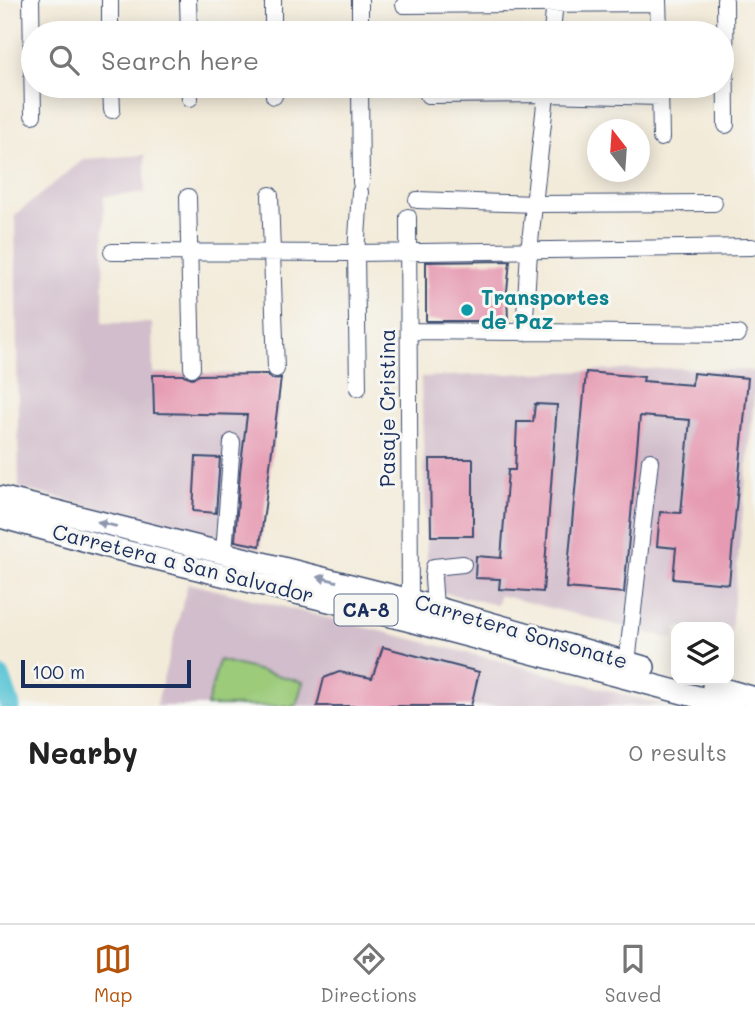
<!DOCTYPE html>
<style>
:root{--surface:#fff;--page:#f2f2f2;--text:#222;--muted:#767676;--line:#e0e0e0;--accent:#b45309}
body{margin:0;font-family:Mali,sans-serif;background:var(--page);color:var(--text)}
.controls{position:absolute;right:21px;bottom:21px;display:grid;overflow:hidden;border-radius:14px;box-shadow:0 4px 18px #0003}
.controls button{width:63px;height:63px;display:grid;place-items:center;padding:0;border:0;border-bottom:2px solid var(--line);background:var(--surface);color:var(--text);font:35px sans-serif}
.compass{position:absolute;left:587px;top:119px;width:63px;height:63px;border-radius:50%;background:var(--surface);box-shadow:0 4px 18px #0003;rotate:343deg}
.scale{position:absolute;left:21px;bottom:18px;width:170px;box-sizing:border-box;padding-left:7px;border:4px solid #1b2f5e;border-top:0;font-size:19px;line-height:24px;white-space:nowrap;color:#1b2f5e;-webkit-text-stroke:5px #f6f6f2;paint-order:stroke}
.list{margin:0;padding:0;list-style:none}
h2{display:flex;justify-content:space-between;align-items:center;height:91px;margin:0;padding:0 28px;font-size:30px}
h2 small{font-size:23px;font-weight:400;color:var(--muted)}
.icon{flex:none;width:38px;height:38px;fill:none;stroke:currentColor;stroke-width:2;stroke-linecap:round;stroke-linejoin:round}
.map{position:relative;flex:none;width:755px;height:706px;overflow:hidden}
.search{position:absolute;background:var(--surface);box-shadow:0 4px 18px #0003;left:21px;right:21px;top:21px;height:77px;display:flex;align-items:center;gap:18px;box-sizing:border-box;padding:0 24px;border-radius:38px;color:var(--muted);font-size:26px}
.sheet{height:217px;background:var(--surface)}
nav{display:flex;justify-content:space-around;align-items:center;box-sizing:border-box;height:98px;border-top:2px solid var(--line);background:var(--surface);font-size:19px;color:var(--muted)}
nav a{display:grid;justify-items:center;gap:4px}
nav .on{color:var(--accent)}
.map>svg:first-child{display:block}
.industrial{fill:#d1bdcb}
.green{fill:#9ccb7a;stroke:#5c7d6c;stroke-width:2}
.lines{fill:none;stroke-linecap:round;stroke-linejoin:round}
.river{stroke:#5ac4d5;stroke-width:21}
.building{fill:#e69bb3}
.minor-casing{stroke:#3b4b70;stroke-width:18}
.highway-casing{stroke:#3b4b70;stroke-width:24}
.minor{stroke:#fff;stroke-width:16}
.highway{stroke:#fff;stroke-width:21}
.oneway{fill:#8d97ae}
.culture-dot{fill:#0f9aa8;stroke:#f6f6f2;stroke-width:2.5}
.labels{text-anchor:middle;stroke-width:6;stroke-linejoin:round;paint-order:stroke}
.shield{fill:#f6f6f2;stroke:#5d6b8a;stroke-width:2}
.shield-label{font-size:19px;font-weight:bold;fill:#1b2f5e}
.culture-label{font-size:21px;font-weight:bold;fill:#0d838f;stroke:#f6f6f2;text-anchor:start}
.street-label{font-size:21px;fill:#1b2f5e;stroke:#f6f6f2}
</style>
<div class="map">
<svg width="755" height="706" viewBox="0 0 755 706">
<rect width="100%" height="100%" fill="#f6f6f2"/>
<filter id="ink" filterUnits="userSpaceOnUse"><feTurbulence type="fractalNoise" baseFrequency=".0143" numOctaves="2"/><feDisplacementMap in="SourceGraphic" scale="14" xChannelSelector="R" yChannelSelector="G"/><feConvolveMatrix kernelMatrix="1 2 1 2 8 2 1 2 1" color-interpolation-filters="sRGB"/></filter>
<filter id="wash" filterUnits="userSpaceOnUse"><feTurbulence type="fractalNoise" baseFrequency=".00686" numOctaves="4" result="noise"/><feDisplacementMap in="SourceGraphic" scale="28" xChannelSelector="R" yChannelSelector="G"/><feGaussianBlur stdDeviation="1.57" result="paint"/><feColorMatrix in="noise" values="0 0 0 0 0 0 0 0 0 0 0 0 0 0 0 0 0 1.4 0 .05"/><feComposite in="paint" operator="in"/></filter>
<g filter="url(#wash)">
<rect width="100%" height="100%" fill="#f3ebd9"/>
<path class="industrial" d="M145 155V193L104 196 103 323H152L153 373 282 374 260 549 19 488 15 215 84 159Z
M678 368 755 371V387L729 652V627H676V640L499 595 497 605 428 589 421 377Z
M188 583 496 660 667 706H156Z"/>
<path class="green" d="M219 660 303 682 296 706H207Z"/>
<g class="lines">
<path class="river" d="M0 677 10 706"/>
</g>
<g id="blocks">
<path class="building" d="M510 261 507 291 508 321H426V262Z
M586 372 644 377 643 381 692 385 693 373 748 378 729 584 673 579 676 548 657 546 660 512 681 513 690 420 640 416 624 593 566 588Z
M267 374 272 379 281 378 260 546 235 541 240 472 247 415 154 413 153 375H184L192 378 200 375Z
M535 404 557 405 543 592 499 589 500 579 475 578 476 556 501 558 508 470H515L517 422H533Z
M196 457 220 458 216 513 193 511Z
M430 459H473V536H431Z
M383 647 479 672 471 706H317L324 678 339 672 372 678Z"/>
</g>
</g>
<g filter="url(#ink)">
<use href="#blocks" fill-opacity="0" stroke="#3b4b70" stroke-width="2"/>
<g class="lines">
<defs>
<path id="minor" d="M31 0 33 115
M110 0V33
M188 0 189 33
M273 0V33
M360 0V33
M658 0 659 33
M725 0 726 125
M404 5 658 3
M552 33 555 0
M111 86 112 110
M189 86 190 98
M274 86V96
M360 86 361 183
M660 88 661 138
M428 95 546 94 660 97
M270 195 276 369
M188 197 192 368
M417 200 534 204 714 203
M408 217 410 600
M112 252 356 253 752 247
M409 331 738 334
M524 333 529 251 547 86
M358 388 356 253 360 192
M224 553 232 442
M435 608 433 578 434 567 463 564
M627 663 650 461"/>
<path id="highway" d="M0 497 410 600 644 667
M0 517 108 547 407 620 732 706
M713 686 755 698"/>
</defs>
<use href="#minor" class="minor-casing"/>
<use href="#highway" class="highway-casing"/>
<use href="#minor" class="minor"/>
<use href="#highway" class="highway"/>
</g>
<defs><path id="oneway-solid" d="M-6-.8H1V-3.2L6.5 0L1 3.2V.8H-6Z" transform="scale(1.75)"/></defs>
<g class="oneway">
<use href="#oneway-solid" transform="translate(107 524) rotate(-166)"/>
<use href="#oneway-solid" transform="translate(327 579) rotate(-166)"/>
</g>
</g>
<circle class="culture-dot" cx="467" cy="310" r="7"/>
<g class="labels">
<rect class="shield" x="334.5" y="594.5" width="63" height="31" rx="5"/>
<g class="shield-label">
<text x="366" y="617">CA-8</text>
</g>
<g class="culture-label">
<text x="481" y="305">Transportes<tspan x="481" dy="24">de Paz</tspan></text>
</g>
<g class="street-label">
<text transform="translate(388 408) rotate(-90)" y="7">Pasaje Cristina</text>
<text transform="translate(183 564) rotate(14)" y="7">Carretera a San Salvador</text>
<text transform="translate(521 632) rotate(16)" y="7">Carretera Sonsonate</text>
</g>
</g>
</svg>
<div class="controls">
<button><svg class="icon" aria-label="layers" viewBox="0 0 24 24"><path d="M12 4l9 5-9 5-9-5zM3 14l9 5 9-5"/></svg></button>
</div>
<svg class="compass" viewBox="-18 -18 36 36"><path d="M0-13l5 13h-10z" fill="#e53935"/><path d="M0 13l5-13h-10z" fill="#767676"/></svg>
<div class="scale">100 m</div>
<div class="search"><svg class="icon" aria-label="search" viewBox="0 0 24 24"><circle cx="10" cy="10" r="6"/><path d="M15 15l6 6"/></svg>Search here</div>
</div>
<section class="sheet">
<h2>Nearby<small>0 results</small></h2>
<ul class="list">
</ul>
</section>
<nav>
<a class="on"><svg class="icon" aria-label="map" viewBox="0 0 24 24"><path d="M3 6l6-2 6 2 6-2v14l-6 2-6-2-6 2zM9 4v14M15 6v14"/></svg>Map</a>
<a><svg class="icon" aria-label="directions" viewBox="0 0 24 24"><path d="M12 3l9 9-9 9-9-9zM9 14v-3h6M13 9l2 2-2 2"/></svg>Directions</a>
<a><svg class="icon" aria-label="saved" viewBox="0 0 24 24"><path d="M7 4h10v16l-5-4-5 4z"/></svg>Saved</a>
</nav>
